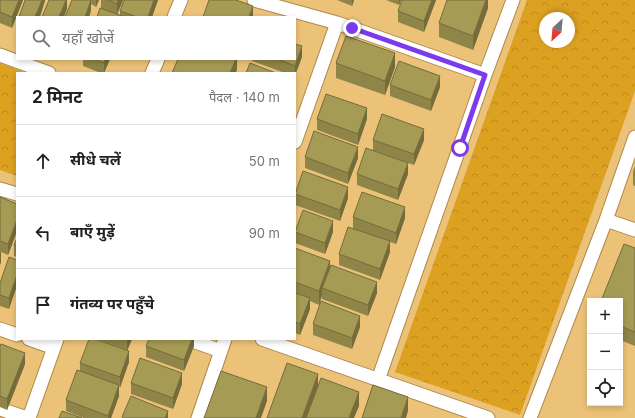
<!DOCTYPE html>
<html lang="hi">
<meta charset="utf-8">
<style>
:root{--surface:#fff;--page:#f6f6f6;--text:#202124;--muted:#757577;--line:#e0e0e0}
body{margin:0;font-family:Inter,"Noto Sans Devanagari",sans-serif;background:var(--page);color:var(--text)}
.controls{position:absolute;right:12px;bottom:12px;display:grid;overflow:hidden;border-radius:0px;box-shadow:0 2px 6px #0003}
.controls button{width:36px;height:36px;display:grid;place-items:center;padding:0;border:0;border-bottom:1px solid var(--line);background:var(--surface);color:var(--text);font:20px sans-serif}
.compass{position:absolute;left:539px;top:12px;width:36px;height:36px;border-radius:50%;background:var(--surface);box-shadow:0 2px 6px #0003;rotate:206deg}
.stop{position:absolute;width:12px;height:12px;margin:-9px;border:3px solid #7c3aed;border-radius:50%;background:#fff}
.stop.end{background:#7c3aed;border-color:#fff;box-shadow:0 1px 4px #0008}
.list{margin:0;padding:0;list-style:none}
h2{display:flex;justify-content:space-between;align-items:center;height:52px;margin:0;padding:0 16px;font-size:17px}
h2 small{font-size:13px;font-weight:400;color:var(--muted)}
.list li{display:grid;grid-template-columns:26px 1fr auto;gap:12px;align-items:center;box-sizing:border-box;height:72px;padding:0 16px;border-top:1px solid var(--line)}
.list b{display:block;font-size:15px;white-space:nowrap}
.list em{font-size:13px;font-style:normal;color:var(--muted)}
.icon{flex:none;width:22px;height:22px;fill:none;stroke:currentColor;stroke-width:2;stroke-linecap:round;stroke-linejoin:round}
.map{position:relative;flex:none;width:635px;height:418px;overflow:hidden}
.search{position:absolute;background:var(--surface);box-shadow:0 2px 6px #0003;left:16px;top:16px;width:280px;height:44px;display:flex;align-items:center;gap:10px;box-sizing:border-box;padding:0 14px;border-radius:0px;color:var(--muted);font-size:15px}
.panel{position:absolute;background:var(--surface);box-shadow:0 2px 6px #0003;left:16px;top:72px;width:280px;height:268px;border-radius:0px}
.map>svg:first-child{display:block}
.built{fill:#ecc279;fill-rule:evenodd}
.park{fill:url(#park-crowns);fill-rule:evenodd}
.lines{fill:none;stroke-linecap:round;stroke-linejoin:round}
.minor-casing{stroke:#ac8848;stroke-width:15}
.minor{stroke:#fff;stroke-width:13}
.wall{fill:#8f8548}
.shaded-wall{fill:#746c3b}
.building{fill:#a69b54;stroke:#746c3b}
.route{stroke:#7c3aed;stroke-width:5}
</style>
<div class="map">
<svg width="635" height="418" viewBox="0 0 635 418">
<defs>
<pattern id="park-crowns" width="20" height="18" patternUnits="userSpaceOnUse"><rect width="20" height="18" fill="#dda122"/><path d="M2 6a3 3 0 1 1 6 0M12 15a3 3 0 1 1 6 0" fill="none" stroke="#bd891d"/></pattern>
</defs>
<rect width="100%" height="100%" fill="#f2cc8b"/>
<path class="built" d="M0 0H635V418H0ZM17 17H295V59H17ZM545 18H569V42H545ZM17 73H295V339H17ZM590 301H620V403H590Z"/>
<path class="park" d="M527 0H635V91L520 415 395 372ZM545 18H569V42H545Z
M0 63 26 73H17V176L0 170Z"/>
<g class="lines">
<defs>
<path id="minor" d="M254 0 337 23 485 75
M174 17 181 0
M0 55 49 73
M152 73 158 59
M295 142 337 23
M0 189 17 194
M606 220 635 230
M0 329 17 335
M29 339 54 348
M187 339 221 351
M262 339 488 418
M378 380 485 75 513 0
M0 409 27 418
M29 418 57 339
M198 418 225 339
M530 418 606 220 635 137"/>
</defs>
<use href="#minor" class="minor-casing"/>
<use href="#minor" class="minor"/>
</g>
<path class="wall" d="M0 0H23L12 28 0 23Z
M72 0H99L96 7 91 4V11Z
M101 0H123L117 14 120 15V11L158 0 152 17H97L101 8Z
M337 0H354L352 6Z
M386 0H401L399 5Z
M402 0H436L424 32 398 22V11Z
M488 0V8L473 50 439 37V23Z
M302 57 295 73H285L252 61V59H295Z
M83 59H110L104 73H101L83 66Z
M336 63 395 67 385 95 336 78Z
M390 85 440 87 431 111 390 96Z
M317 119H367L358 145 317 130Z
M373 140H424L414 165 373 151Z
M305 157 358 158 348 184 305 168Z
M635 166V186L633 185V171Z
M357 174H408L398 200 357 185Z
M295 193 348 198 340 221 295 205Z
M0 197 17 204V231L8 255 1 252V262L0 265Z
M353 217 405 218 396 244 390 242V252L380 280 339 265V254L353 228Z
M295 231 333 232 325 254 295 243Z
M17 238V257L14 256V245Z
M295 248 330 268 377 293 368 316 322 299V295L319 305 310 301V309L300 335 295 333Z
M635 248V346L620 340V301Z
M17 260 9 309 0 306V283Z
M313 324 360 327 352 349 313 335Z
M97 339H132L127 351 129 362 119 388V396L111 418H84L66 411V400L80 371V363L121 348Z
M194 339V346L184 371 146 357V346Z
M0 346 25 364 7 410 0 407Z
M131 383 182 384 173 409 131 394Z"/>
<path class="shaded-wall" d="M19 0H23L12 28V17Z
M42 0H45V1L40 17H35Z
M66 0H67V9L64 17H59Z
M91 0V11L89 17H85Z
M96 0H99L96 7Z
M118 0H123L117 15V4Z
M154 0H158L152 17H148Z
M352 0H354L352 6Z
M399 0H401L399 5Z
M432 0H436L424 32V21Z
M486 0H488V8L473 50V36Z
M253 6V17H249Z
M302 46V57L295 76V66Z
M395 53V67L385 95V81Z
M105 59H110L104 73V63Z
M236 59H237V69L236 73H230Z
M440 76V87L431 111V100Z
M367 108V119L358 145V134Z
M424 129V140L414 165V154Z
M358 147V158L348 184V173Z
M408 163V174L398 200V189Z
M348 187V198L340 221V210Z
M405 207V218L396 244V233Z
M17 220V231L8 255V244Z
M333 221V232L325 254V243Z
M390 241V252L380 280V269Z
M1 251V262L0 265V254Z
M330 261V275L322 288V295L319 305V291Z
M17 275V286L9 309V298Z
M377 282V293L368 316V305Z
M310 298V309L300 335V324Z
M360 316V327L352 349V338Z
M127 339H132L127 351Z
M192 339H194V346L184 371V360Z
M129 351V362L120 388V377Z
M25 353V364L7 410V399Z
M182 373V384L173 409V398Z
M318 374V389L308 418H302Z
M119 385V396L111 418H108V416Z
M267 387V401L261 418H256Z
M359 392V406L354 418H349Z
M408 397V411L406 418H401Z
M168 411V418H165Z"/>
<path class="building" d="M0 0H19L12 17 0 12Z
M25 0H42L35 17H19Z
M49 0H66L59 17H42Z
M72 0H91L85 17H65Z
M108 0H118L117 4Z
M124 0H154L148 17H137L120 11Z
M209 0H236L253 6 249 17H203Z
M402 0H432L424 21 398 11Z
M447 0H486L473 36 439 23Z
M100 8 122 16 121 17H97Z
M346 36 395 53 385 81 336 63Z
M295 44 302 46 295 66 277 59H295Z
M93 59H105L104 63Z
M178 59H236L230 73H172Z
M399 61 440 76 431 100 390 85Z
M250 63 276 73H246Z
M326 94 367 108 358 134 317 119Z
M382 114 424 129 414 154 373 140Z
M314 131 358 147 348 173 305 157Z
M366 148 408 163 398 189 357 174Z
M303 171 348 187 340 210 295 194Z
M362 192 405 207 396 233 353 217Z
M0 197 17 204V220L8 244 0 241Z
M303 210 333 221 325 243 295 232Z
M348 227 390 241 380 269 339 254Z
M17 238V246L14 245Z
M624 244 635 248V332L620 326V301H601Z
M295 248 330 261 319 291 295 282Z
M9 257 17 260V275L9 298 0 295V283Z
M331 265 377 282 368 305 322 288Z
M295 293 310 298 300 324 295 322Z
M321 301 360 316 352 338 313 324Z
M89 339H95L129 351 120 377 80 363Z
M149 339H192L184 360 146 346Z
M1 344 25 353 7 399 0 396V346Z
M140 358 182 373 173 398 131 383Z
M287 363 318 374 302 418H267Z
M77 370 119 385 108 416 66 400Z
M221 371 267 387 256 418H204Z
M321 378 359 392 349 418H306Z
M373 385 408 397 401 418H362Z
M131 396 168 411 165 418H124L122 417Z
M62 411 82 418H59Z"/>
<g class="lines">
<path class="route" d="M352 28 485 75 460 148"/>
</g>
</svg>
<div class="controls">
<button>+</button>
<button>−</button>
<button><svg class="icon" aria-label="locate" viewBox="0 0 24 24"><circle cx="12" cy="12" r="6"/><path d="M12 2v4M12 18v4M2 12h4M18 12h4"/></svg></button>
</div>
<svg class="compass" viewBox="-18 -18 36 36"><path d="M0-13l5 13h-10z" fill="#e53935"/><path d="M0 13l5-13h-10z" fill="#757577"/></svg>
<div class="stop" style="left:460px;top:148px"></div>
<div class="stop end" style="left:352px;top:28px"></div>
<div class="search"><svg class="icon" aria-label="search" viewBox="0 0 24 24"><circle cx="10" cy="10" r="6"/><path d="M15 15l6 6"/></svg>यहाँ खोजें</div>
<section class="panel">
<h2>2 मिनट<small>पैदल · 140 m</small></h2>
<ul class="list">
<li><svg class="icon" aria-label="ahead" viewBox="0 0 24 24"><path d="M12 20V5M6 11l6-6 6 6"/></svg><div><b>सीधे चलें</b></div><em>50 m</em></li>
<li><svg class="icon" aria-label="left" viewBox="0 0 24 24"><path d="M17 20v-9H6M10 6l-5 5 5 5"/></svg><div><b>बाएँ मुड़ें</b></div><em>90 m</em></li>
<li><svg class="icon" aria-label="arrive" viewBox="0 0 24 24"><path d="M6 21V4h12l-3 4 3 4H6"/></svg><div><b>गंतव्य पर पहुँचे</b></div></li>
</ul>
</section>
</div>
